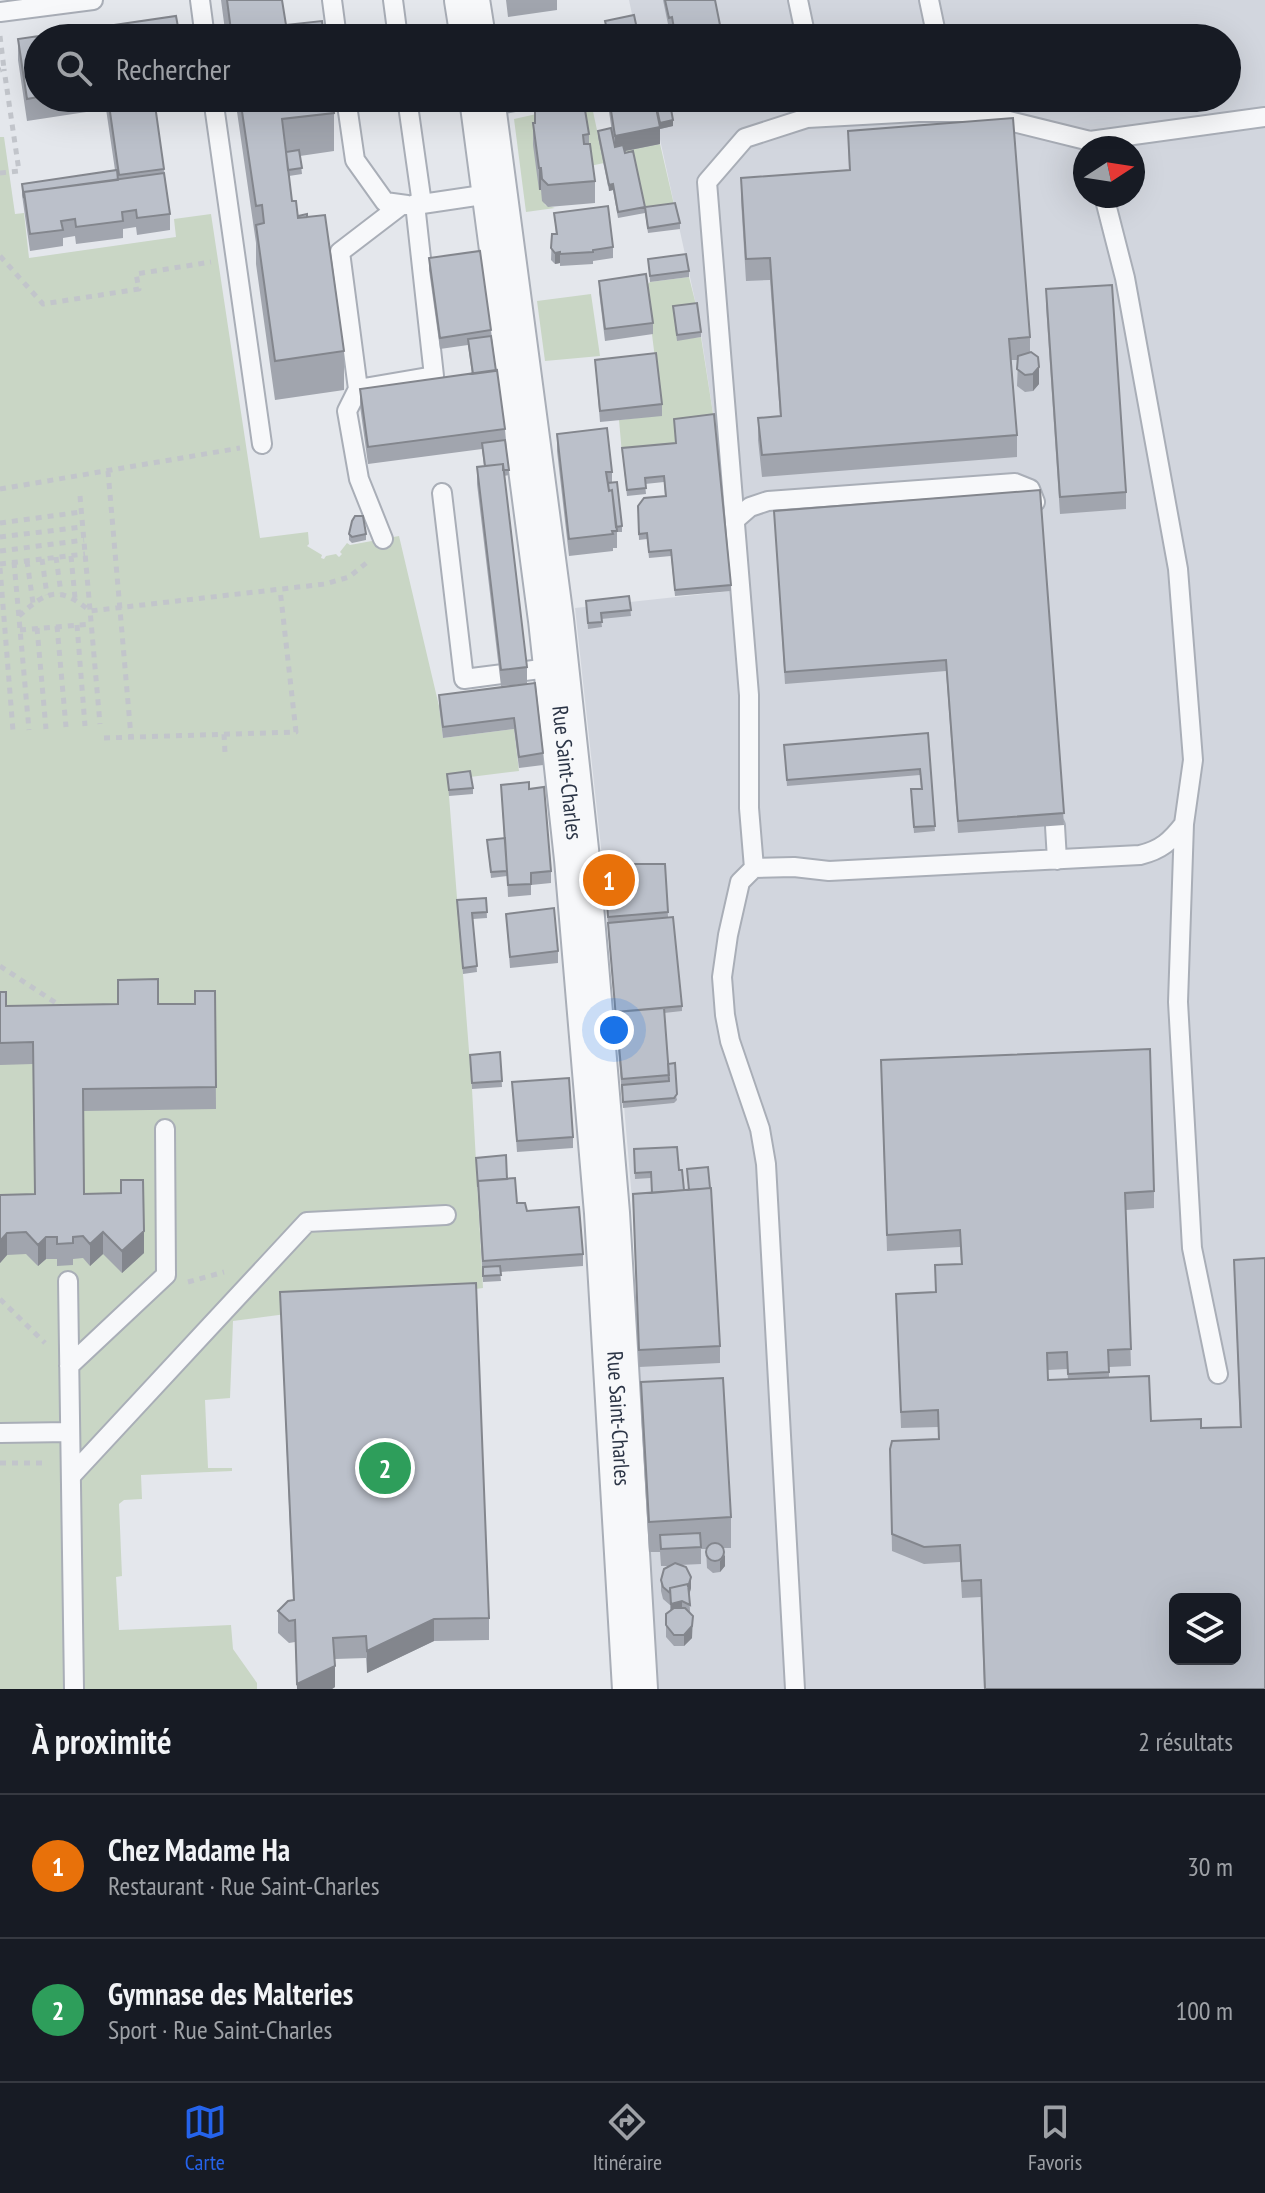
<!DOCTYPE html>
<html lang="fr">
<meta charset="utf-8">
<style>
:root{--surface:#171b24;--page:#242831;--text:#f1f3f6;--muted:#9ea1a6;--line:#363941;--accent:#2563eb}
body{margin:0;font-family:"PT Sans Narrow",sans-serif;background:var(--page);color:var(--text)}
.controls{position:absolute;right:24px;bottom:24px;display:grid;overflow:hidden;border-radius:12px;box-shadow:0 8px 32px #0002}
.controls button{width:72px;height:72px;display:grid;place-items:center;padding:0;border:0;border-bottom:2px solid var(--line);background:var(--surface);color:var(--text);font:40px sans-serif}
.compass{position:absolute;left:1073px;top:136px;width:72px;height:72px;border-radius:50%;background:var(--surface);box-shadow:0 8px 32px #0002;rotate:78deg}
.you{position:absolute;left:614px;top:1030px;width:28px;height:28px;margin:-20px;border:6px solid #fff;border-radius:50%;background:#1a73e8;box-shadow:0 0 0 12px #1a73e833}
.badge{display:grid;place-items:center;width:52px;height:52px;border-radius:50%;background:var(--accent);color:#fff;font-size:26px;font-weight:700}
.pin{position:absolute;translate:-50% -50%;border:4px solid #fff;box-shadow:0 2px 8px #0006}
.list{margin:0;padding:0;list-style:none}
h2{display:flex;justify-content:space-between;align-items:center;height:104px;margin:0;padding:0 32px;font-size:34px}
h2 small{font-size:26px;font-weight:400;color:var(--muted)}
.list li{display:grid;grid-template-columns:52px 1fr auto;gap:24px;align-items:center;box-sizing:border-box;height:144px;padding:0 32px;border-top:2px solid var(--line)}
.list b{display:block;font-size:30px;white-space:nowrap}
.list p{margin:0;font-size:26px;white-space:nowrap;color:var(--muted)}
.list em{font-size:26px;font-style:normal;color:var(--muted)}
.icon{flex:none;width:44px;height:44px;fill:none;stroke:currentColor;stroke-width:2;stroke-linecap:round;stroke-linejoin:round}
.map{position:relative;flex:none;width:1265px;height:1689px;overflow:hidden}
.search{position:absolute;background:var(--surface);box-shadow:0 8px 32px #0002;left:24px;right:24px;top:24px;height:88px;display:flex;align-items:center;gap:20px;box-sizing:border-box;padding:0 28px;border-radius:44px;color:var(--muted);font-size:30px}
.sheet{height:392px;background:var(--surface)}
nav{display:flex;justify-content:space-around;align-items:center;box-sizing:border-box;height:112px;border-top:2px solid var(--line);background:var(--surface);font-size:22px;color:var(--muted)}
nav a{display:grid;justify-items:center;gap:4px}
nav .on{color:var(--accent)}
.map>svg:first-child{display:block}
.built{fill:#d2d6de;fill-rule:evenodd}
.green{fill:#c9d6c5}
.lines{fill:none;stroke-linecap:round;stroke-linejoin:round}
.service-casing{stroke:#a9aeb7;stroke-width:22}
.tertiary-casing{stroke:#a9aeb7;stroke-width:48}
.path{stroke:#c2c5cb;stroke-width:5;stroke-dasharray:6 6;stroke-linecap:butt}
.service{stroke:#f7f8fa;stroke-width:18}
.tertiary{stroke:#f7f8fa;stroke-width:44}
.wall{fill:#a1a5ae;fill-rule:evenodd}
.shaded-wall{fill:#83868d}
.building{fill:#bbc0ca;stroke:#83868d;stroke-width:2;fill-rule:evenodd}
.labels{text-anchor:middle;stroke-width:7;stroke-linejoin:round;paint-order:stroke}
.street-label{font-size:22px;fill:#2b3445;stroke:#f4f6f9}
</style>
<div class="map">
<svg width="1265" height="1689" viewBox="0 0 1265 1689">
<rect width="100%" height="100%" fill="#e4e7ec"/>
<path class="built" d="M629 0H1265V1689H657L641 1413 633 1211 605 884 575 608 731 591 714 420 698 314 651 98H1227V38H637ZM1085 148H1133V196H1085ZM1175 1599H1235V1659H1175Z"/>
<path class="green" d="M591 102 604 163 590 166 541 190 545 205 555 208 526 212 514 119Z
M0 137H4L15 214 24 213 29 258 176 237 174 219 211 214 260 538 308 532 309 544 307 546 322 555 321 558 324 559 326 556 336 554 339 557 342 554 340 552 347 543 350 545 399 536 439 706 443 738 514 729 519 771 470 777 449 796 472 1089 483 1288 233 1321 230 1398 205 1400 208 1468H232V1471L141 1475 142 1499 124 1500 119 1504 122 1576 116 1577 119 1630 231 1625 233 1649 257 1683V1689H0Z
M660 144 675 209 645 213 623 151Z
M689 277 697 309 677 340 701 337 714 420 676 448 622 454 619 420 662 415 646 286 650 282Z
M591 294 600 356 545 361 537 301Z"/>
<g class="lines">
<defs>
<path id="service" d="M200 0 205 38
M332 0 337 38
M393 0 398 38
M798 0 806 38
M929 0 937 38
M0 12 93 0
M213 98 262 444
M346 98 355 160 385 202 407 205
M407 98 422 204 496 193
M484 107 530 98
M1104 196 1125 278 1178 569 1193 760 1184 824 1178 1002 1192 1248 1218 1374
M400 206 340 252 358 389 434 376 415 204
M358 389 347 411 359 479 383 539
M442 493 464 679 556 667
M735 520 750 507 768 501 1015 483 1030 489 1035 502
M1055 826 1057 860
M754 868 749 808V695L707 182 745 138 807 118 918 112H973L1090 141 1265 117
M68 1281 74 1689
M69 1366 166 1275 165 1129
M0 1433 70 1432
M71 1476 307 1222 446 1215
M795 1689 766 1164 760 1129 730 1041 725 1015 722 977 728 935 740 882 754 868 794 867 829 871 1140 855C1161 850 1171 841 1184 824"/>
<g id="tertiary">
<path d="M467 0 473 38"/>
<path id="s1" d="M482 98 551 620 577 859 607 1213 635 1689"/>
</g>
</defs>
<use href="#service" class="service-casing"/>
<use href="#tertiary" class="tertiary-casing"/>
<path class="path" d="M0 36 4 69 0 70
M0 173 19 171 4 69
M0 256 43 304 139 289 136 274 211 262
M108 471 131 737
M0 489 240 448
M80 496 100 724
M0 523 81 512
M0 537 82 527
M0 551 84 540
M71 556 75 598
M56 557 61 593
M42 559 47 595
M27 561 33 603
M14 562 29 730
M0 564 85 554
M0 568 13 731
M19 616C47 590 60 586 90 611L325 584 349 577 370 560
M77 625 85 726
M57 626 66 727
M37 628 46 729
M20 630 91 624
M224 734 225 753
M104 738 296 732 280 589
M0 966 62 1007
M188 1282 224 1272
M0 1299 45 1343
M0 1463H47"/>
<use href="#service" class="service"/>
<use href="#tertiary" class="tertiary"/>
</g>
<path class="wall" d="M221 0H282L286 25 324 38H226Z
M506 0H557V10L508 17Z
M663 0H715L720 25V36L711 38H674L672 29H669Z
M38 38V98H164L155 99V102L170 214V230L137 235 136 227 123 229V238L76 244 75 236 63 238V246L30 251 22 195V184L115 170 106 109 27 121 18 60V39Z
M235 98H332L334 113V151L300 156 302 174 289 176 292 201 344 351V390L275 400 256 264V243Z
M607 98H654L673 126 660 129V144L625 151 645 207 680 223V229L648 233 645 213 618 218 613 190 609 191 598 137V131L612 132Z
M533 123 589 134V144L595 181V203L548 207 542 201 541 190H539L533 145Z
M848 131 1030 337V352L1039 384 1033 391 1025 392 1017 386 1018 360H1011L1017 435V457L762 477 758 440V418L780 416 770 280 746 281 741 200V178L849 170Z
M554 213 613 247V258L593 261V264L560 266V263L555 264 551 260 552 234H556Z
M429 258 491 330 496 371 505 429 509 475 504 476 527 667V684L501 686 477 484V467L484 466 482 449 368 464 360 406V389L472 374 468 345 440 349 429 270Z
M648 259 689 271V277L650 282Z
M599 281 653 323V334L605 341 599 292Z
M1046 289 1126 492V509L1060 514 1046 306Z
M673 306 701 332V337L677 341Z
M595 360 662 404V416L600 422Z
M557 434 612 472V483L622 526V532H617V548H613V551L569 556 557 451Z
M676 443 731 585V591L675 596 671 556 649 558 647 539 639 540 638 506 665 497 664 482 645 484 646 494 627 496 622 448Z
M1040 490 1064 825 958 833 946 671 785 684 774 511Z
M349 534H366V540L352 543 349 540Z
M629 596 631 616 601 619 602 627 588 629 586 601Z
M535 683 543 753V765L519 768 514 729 443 738 439 706V695Z
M928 733 935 831 914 833 911 795 921 789 920 775 787 786 784 745Z
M447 774 473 788V794L449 796Z
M501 785 529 789 551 871V883L531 885V895L508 897 507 876 491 878 487 840 504 838Z
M665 864 668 917 682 1006V1011L664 1013 668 1064 677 1100 674 1103 623 1108 608 929 605 873Z
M486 898 487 918 473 919 477 972 463 974 457 906Z
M506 914 558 951V963L510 968Z
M215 991 216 1109 83 1111 84 1194 144 1253 122 1273 103 1254 90 1266 83 1258 73 1259V1265L57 1266V1259H46L38 1266 26 1254 7 1255 0 1263V1195L35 1194 33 1064 0 1065V992L6 1006 195 1004Z
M500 1052 502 1087 472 1089 470 1055Z
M881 1077 1154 1191V1208L1126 1210 1131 1366 1109 1367V1378L1151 1421 1201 1428 1240 1427 1234 1260 1265 1689H984L981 1597 962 1598 960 1562 924 1564 892 1551 890 1449 939 1439 938 1427 901 1428 896 1294 935 1292 961 1264 960 1247 887 1251ZM1067 1369 1068 1379 1048 1380V1370Z
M512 1082 573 1137V1148L517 1152Z
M634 1149 679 1170 720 1346V1363L639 1367 633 1194 652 1193 651 1178 635 1179Z
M476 1158 507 1179 517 1203 583 1254V1266L500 1272 501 1281 483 1282Z
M280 1292 489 1618V1640L434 1641 367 1673 366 1658 335 1659V1687L332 1689H297L295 1642 289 1643 278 1633V1611L293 1600Z
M641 1382 731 1517V1548H724L725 1566 720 1572 713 1573 707 1568 706 1549H701V1564L680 1565 691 1588 689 1596 692 1638 684 1646H674L666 1637V1625L670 1611V1605L663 1599 661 1591V1580L671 1566H661L660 1552H649L641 1413Z"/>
<path class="shaded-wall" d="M673 120V126L660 129V144L615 153V136Z
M539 168H541V190H539Z
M613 184V190L609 191V185Z
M560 252V263L555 264V253Z
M1039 367V384L1033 391V374Z
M144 1231V1253L122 1273V1251Z
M103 1232V1254L90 1266V1244Z
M7 1233V1255L0 1263V1241Z
M46 1237V1259L38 1266V1245Z
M725 1555V1566L720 1572V1561Z
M691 1577V1588L688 1599 682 1601V1618L671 1621V1604Z
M693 1616 692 1638 684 1646V1635Z
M434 1619V1641L367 1673V1651Z
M335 1666V1687L332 1689H297V1684Z"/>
<path class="building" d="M227 0H282L286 25 322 21 324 38H232Z
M665 0H715L720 25 675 34 672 17 669 18Z
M634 15 639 38H609L605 21Z
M176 16 180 38H38V97L27 99 18 39Z
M108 98H154L164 169 119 175Z
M240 98H332L334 113 282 119 292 201H296L298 218 325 215 344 351 275 361 256 225 264 223 262 205 256 206Z
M572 98H583L589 134 583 135 584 144H590L595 181 548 185 542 179 541 168H539L533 123H535V108L543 102Z
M609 98H654L660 127 615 136Z
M664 98H669L673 120 660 123 655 100Z
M1013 118 1030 337 1009 339 1017 435 762 455 758 418 781 416 770 258 746 259 741 178 850 170 848 131Z
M611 128 615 147 623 145 625 153 633 151 645 207 618 212 613 184 609 185 598 131Z
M299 150 302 168 288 170 286 152Z
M117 170 118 180 24 192V198L22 184Z
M164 173 170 214 137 218 136 210 122 212 123 221 76 227 75 219 61 221 63 230 30 234 24 192Z
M675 203 680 223 648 228 645 207Z
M608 206 613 247 593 250V252L560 254V252L555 253 551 248 552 234H557L554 213Z
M307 214V217L298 218V216Z
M480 251 491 330 440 338 429 258Z
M686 254 689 271 650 276 648 259Z
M646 274 653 323 605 329 599 281Z
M1112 285 1126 492 1060 497 1046 289Z
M697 303 701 332 677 335 673 306Z
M491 336 496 371 473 374 468 339Z
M1031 352 1038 357 1039 367 1033 374 1025 375 1017 369 1018 356Z
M656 353 662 404 600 411 595 360Z
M497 370 505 429 368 447 360 389Z
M714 414 731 585 675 590 671 550 649 552 647 533 639 534 638 506 644 498 666 496 664 476 645 478 646 488 627 490 622 448 676 443 674 419Z
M607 428 612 472H606L609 491 612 490 617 531H612L613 534 569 539 557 434Z
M505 440 509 470H503V464L485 466 482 443Z
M503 464 527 667 501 670 477 467Z
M617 482 622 526 616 527 612 490 609 491 608 483Z
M1040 490 1064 813 958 821 946 660 785 672 774 511Z
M355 516H363L366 534 352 537 349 534 352 521Z
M629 596 631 610 601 613 602 622 588 623 586 601Z
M535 683 543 753 519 757 514 718 443 727 439 695Z
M928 733 935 826 914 827 911 789H922L920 769 787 780 784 745Z
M470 771 473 788 449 790 447 774Z
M529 782V789L544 787 551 871 531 873V884L508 885 501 785Z
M505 838 507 871 491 872 487 840Z
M613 864H665L668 912 608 917 605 873Z
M486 898 487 912 472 913 477 966 463 968 457 900Z
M554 908 558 951 510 957 506 914Z
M673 917 682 1006 616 1012V1018L608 923Z
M158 979V1004H195V991H215L216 1087 83 1089 84 1194 121 1193V1180H143L144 1231 122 1251 103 1232 90 1244 83 1236 73 1237V1243L57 1244V1237H46L38 1245 26 1232 7 1233 0 1241V1195L35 1194 33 1042 0 1043V992H6V1006L118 1004V980Z
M664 1008 669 1075 622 1079 616 1012Z
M1150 1049 1154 1191 1125 1193 1131 1349 1108 1350 1109 1372 1068 1374 1067 1352 1047 1353 1048 1380 1149 1376 1151 1421 1201 1419V1428L1241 1427 1234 1260 1265 1258V1689H985L981 1580 962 1581 960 1545 924 1547 892 1534 890 1449 892 1441 939 1439 938 1410 901 1412 896 1294 936 1292 935 1265 962 1264 960 1230 887 1235 881 1060ZM1175 1599H1235V1659H1175Z
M500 1052 502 1081 472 1083 470 1055Z
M675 1063 677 1094 674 1098 623 1102 622 1085 669 1081 668 1064Z
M569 1078 573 1137 517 1141 512 1082Z
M677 1147 679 1170H682L684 1190 652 1193 651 1172 635 1173 634 1149Z
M506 1155 507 1179 478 1181V1187L476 1158Z
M708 1167 710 1188 689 1190 687 1169Z
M515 1178 517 1203H525L527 1211 579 1207 583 1254 483 1261 478 1181Z
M711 1188 720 1346 639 1350 633 1194Z
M500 1266 501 1275 483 1276V1267Z
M476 1283 489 1618 434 1619 367 1651 366 1636 333 1638 335 1666 297 1684 295 1620 289 1621 278 1611 288 1601 294 1600 280 1292Z
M723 1378 731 1517 649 1522 641 1382Z
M700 1533 701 1547 661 1549 660 1535Z
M706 1552a9 9 0 1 1 18 0a9 9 0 1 1-18 0Z
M675 1563 686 1567 691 1577 688 1587V1584L670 1588V1593L663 1587 661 1580 664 1569Z
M688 1584 690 1605 682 1601 671 1604 670 1588Z
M674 1608H685L693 1616 692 1626 684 1635H674L666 1625V1614Z"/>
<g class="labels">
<g class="street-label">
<text dy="8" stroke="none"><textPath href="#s1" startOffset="680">Rue Saint-Charles</textPath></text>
<text dy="8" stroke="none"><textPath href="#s1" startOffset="1328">Rue Saint-Charles</textPath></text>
</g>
</g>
</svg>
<div class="controls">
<button><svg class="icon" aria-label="layers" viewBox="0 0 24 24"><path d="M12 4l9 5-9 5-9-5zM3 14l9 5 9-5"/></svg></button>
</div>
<svg class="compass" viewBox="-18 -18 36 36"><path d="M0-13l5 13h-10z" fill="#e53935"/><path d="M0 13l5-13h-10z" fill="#9ea1a6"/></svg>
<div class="you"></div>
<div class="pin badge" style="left:609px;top:880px;background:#e8710a">1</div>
<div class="pin badge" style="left:385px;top:1468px;background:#2e9e5b">2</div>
<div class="search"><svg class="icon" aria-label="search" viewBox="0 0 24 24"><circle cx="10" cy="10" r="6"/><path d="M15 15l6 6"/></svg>Rechercher</div>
</div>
<section class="sheet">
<h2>À proximité<small>2 résultats</small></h2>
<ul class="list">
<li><span class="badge" style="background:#e8710a">1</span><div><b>Chez Madame Ha</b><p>Restaurant · Rue Saint-Charles</p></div><em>30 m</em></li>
<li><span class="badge" style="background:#2e9e5b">2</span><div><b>Gymnase des Malteries</b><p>Sport · Rue Saint-Charles</p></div><em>100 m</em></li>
</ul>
</section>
<nav>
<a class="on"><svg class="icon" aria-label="map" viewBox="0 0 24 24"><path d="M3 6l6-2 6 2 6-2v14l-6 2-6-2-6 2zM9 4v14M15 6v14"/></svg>Carte</a>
<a><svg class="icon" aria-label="directions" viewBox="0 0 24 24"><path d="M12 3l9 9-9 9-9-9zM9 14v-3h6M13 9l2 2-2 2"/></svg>Itinéraire</a>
<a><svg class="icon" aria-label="saved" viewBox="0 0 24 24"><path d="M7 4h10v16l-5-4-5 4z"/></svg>Favoris</a>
</nav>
